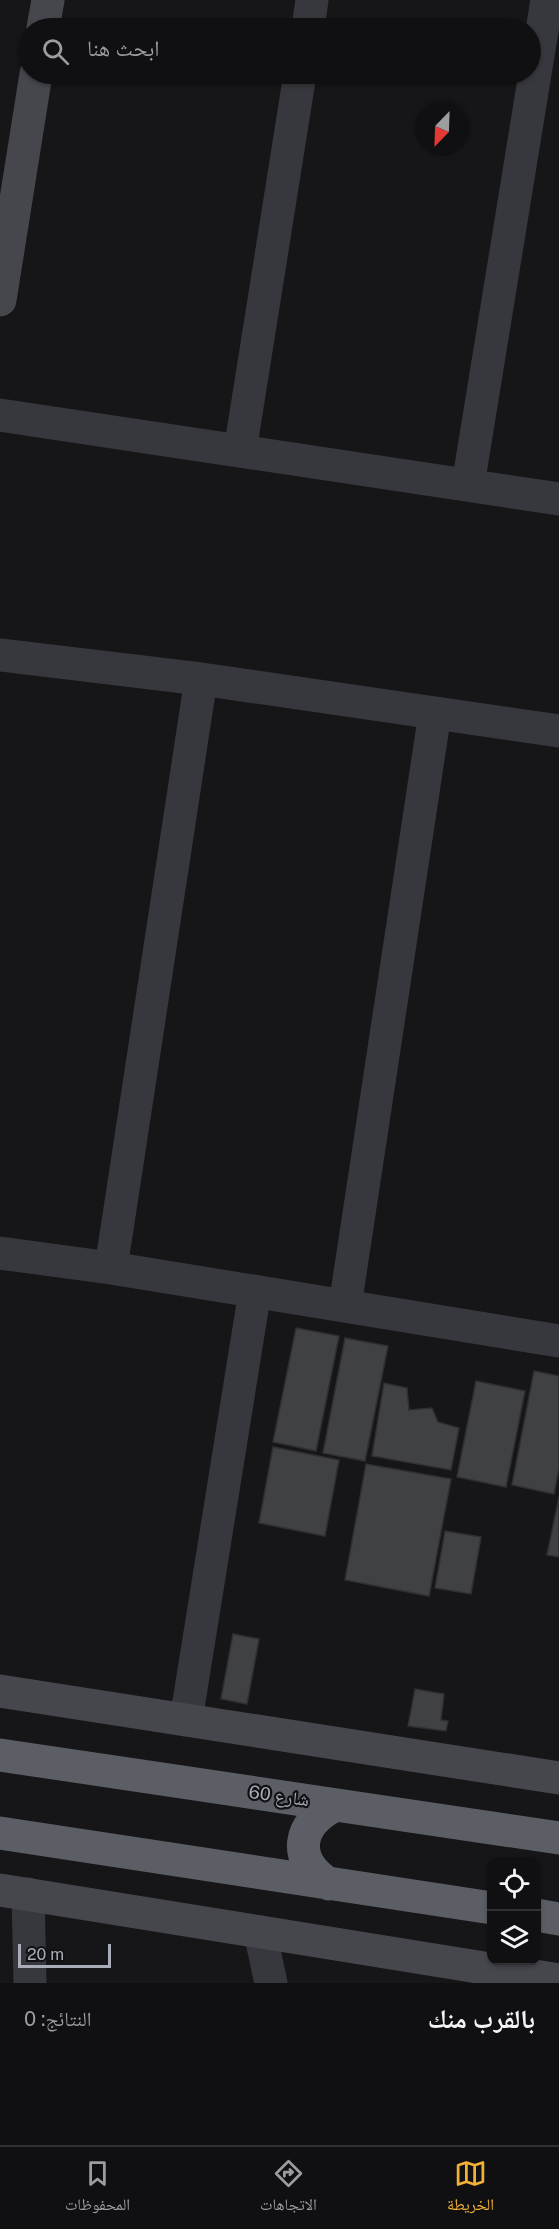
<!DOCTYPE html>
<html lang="ar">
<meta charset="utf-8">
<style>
:root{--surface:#101012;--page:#19191b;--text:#f1f3f6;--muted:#9c9d9f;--line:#303032;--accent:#f2b134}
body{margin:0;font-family:"Public Sans","Noto Naskh Arabic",sans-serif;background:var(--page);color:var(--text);direction:rtl}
.controls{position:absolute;right:18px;bottom:18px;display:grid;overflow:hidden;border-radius:12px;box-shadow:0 2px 4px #0004}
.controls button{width:54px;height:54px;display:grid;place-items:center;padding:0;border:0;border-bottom:2px solid var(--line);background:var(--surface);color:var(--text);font:30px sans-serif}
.compass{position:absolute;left:415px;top:102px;width:54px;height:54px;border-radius:50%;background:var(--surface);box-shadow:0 2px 4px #0004;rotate:203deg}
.scale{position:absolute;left:18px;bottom:15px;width:93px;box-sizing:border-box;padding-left:6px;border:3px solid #a8adb8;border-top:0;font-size:16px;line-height:21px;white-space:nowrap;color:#a8adb8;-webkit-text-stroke:4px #111113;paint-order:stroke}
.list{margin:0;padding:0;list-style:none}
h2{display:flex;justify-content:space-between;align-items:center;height:78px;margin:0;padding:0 24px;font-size:26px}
h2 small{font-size:20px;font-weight:400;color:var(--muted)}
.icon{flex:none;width:33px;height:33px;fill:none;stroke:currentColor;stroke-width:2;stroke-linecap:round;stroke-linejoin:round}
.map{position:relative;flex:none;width:559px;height:1983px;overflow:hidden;direction:ltr}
.search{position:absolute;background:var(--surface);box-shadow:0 2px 4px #0004;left:18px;right:18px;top:18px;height:66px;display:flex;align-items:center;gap:15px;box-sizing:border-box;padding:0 21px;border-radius:33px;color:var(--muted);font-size:22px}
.sheet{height:162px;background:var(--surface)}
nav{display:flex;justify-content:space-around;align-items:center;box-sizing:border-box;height:84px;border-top:2px solid var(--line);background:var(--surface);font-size:16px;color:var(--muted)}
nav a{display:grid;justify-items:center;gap:3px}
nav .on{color:var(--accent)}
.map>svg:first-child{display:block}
.building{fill:#404145;stroke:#303034;stroke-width:1.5}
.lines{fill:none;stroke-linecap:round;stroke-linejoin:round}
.minor{stroke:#37383d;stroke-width:33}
.secondary{stroke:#45474d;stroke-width:33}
.trunk{stroke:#5b5e65;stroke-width:33}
.labels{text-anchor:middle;stroke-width:4.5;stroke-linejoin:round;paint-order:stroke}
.street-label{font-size:18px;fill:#a8adb8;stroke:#111113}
</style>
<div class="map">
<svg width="559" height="1983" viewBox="0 0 559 1983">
<rect width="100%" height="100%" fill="#161618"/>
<path class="building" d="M296 1328 339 1336 316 1451 273 1442Z
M345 1338 388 1346 365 1461 323 1453Z
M534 1371 559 1376V1468L554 1494 512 1485Z
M476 1381 525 1391 506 1487 457 1477Z
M384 1383 407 1388 409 1410 432 1408 438 1422 459 1428 451 1470 372 1456Z
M273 1447 339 1460 325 1536 259 1523Z
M366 1464 451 1479 429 1596 345 1580Z
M559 1497V1557L547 1555Z
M445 1531 481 1537 471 1594 435 1588Z
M233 1634 259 1639 247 1704 221 1699Z
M415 1689 444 1694 441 1720 448 1721 446 1731 408 1726Z"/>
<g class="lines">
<path class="minor" d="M308 28 312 0
M0 415 559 499
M240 451 300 74
M468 485 547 0
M0 655 201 679 559 731
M0 1253 111 1268 559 1341
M111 1268 201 679
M345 1306 435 713
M186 1720 255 1291
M28 1894 30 1983
M260 1932 271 1983"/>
<path class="secondary" d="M43 28 48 0
M0 300 36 74
M0 1691 559 1778
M0 1890 559 1980"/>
<path class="trunk" d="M0 1755 559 1838
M0 1833 492 1908
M329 1884C291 1860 297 1823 336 1805
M536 1915 559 1919"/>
</g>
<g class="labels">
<g class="street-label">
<text transform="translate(279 1796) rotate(8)" y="6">شارع 60</text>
</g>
</g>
</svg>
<div class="controls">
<button><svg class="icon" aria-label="locate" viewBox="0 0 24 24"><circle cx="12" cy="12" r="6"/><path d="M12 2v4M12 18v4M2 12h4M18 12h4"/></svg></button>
<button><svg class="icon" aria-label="layers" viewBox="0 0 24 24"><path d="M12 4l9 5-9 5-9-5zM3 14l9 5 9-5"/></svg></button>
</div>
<svg class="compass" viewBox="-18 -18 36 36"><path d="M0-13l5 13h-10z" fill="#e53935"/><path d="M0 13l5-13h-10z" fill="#9c9d9f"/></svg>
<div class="scale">20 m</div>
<div class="search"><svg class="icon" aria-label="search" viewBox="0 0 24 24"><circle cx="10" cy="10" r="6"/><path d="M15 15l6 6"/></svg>ابحث هنا</div>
</div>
<section class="sheet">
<h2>بالقرب منك<small>النتائج: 0</small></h2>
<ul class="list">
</ul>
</section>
<nav>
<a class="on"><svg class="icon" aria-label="map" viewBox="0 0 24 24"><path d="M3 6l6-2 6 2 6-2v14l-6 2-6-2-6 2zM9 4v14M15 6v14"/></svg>الخريطة</a>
<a><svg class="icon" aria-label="directions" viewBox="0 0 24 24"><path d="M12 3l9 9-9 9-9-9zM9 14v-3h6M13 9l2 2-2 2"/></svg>الاتجاهات</a>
<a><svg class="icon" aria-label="saved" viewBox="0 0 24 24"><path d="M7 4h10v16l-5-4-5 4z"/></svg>المحفوظات</a>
</nav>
